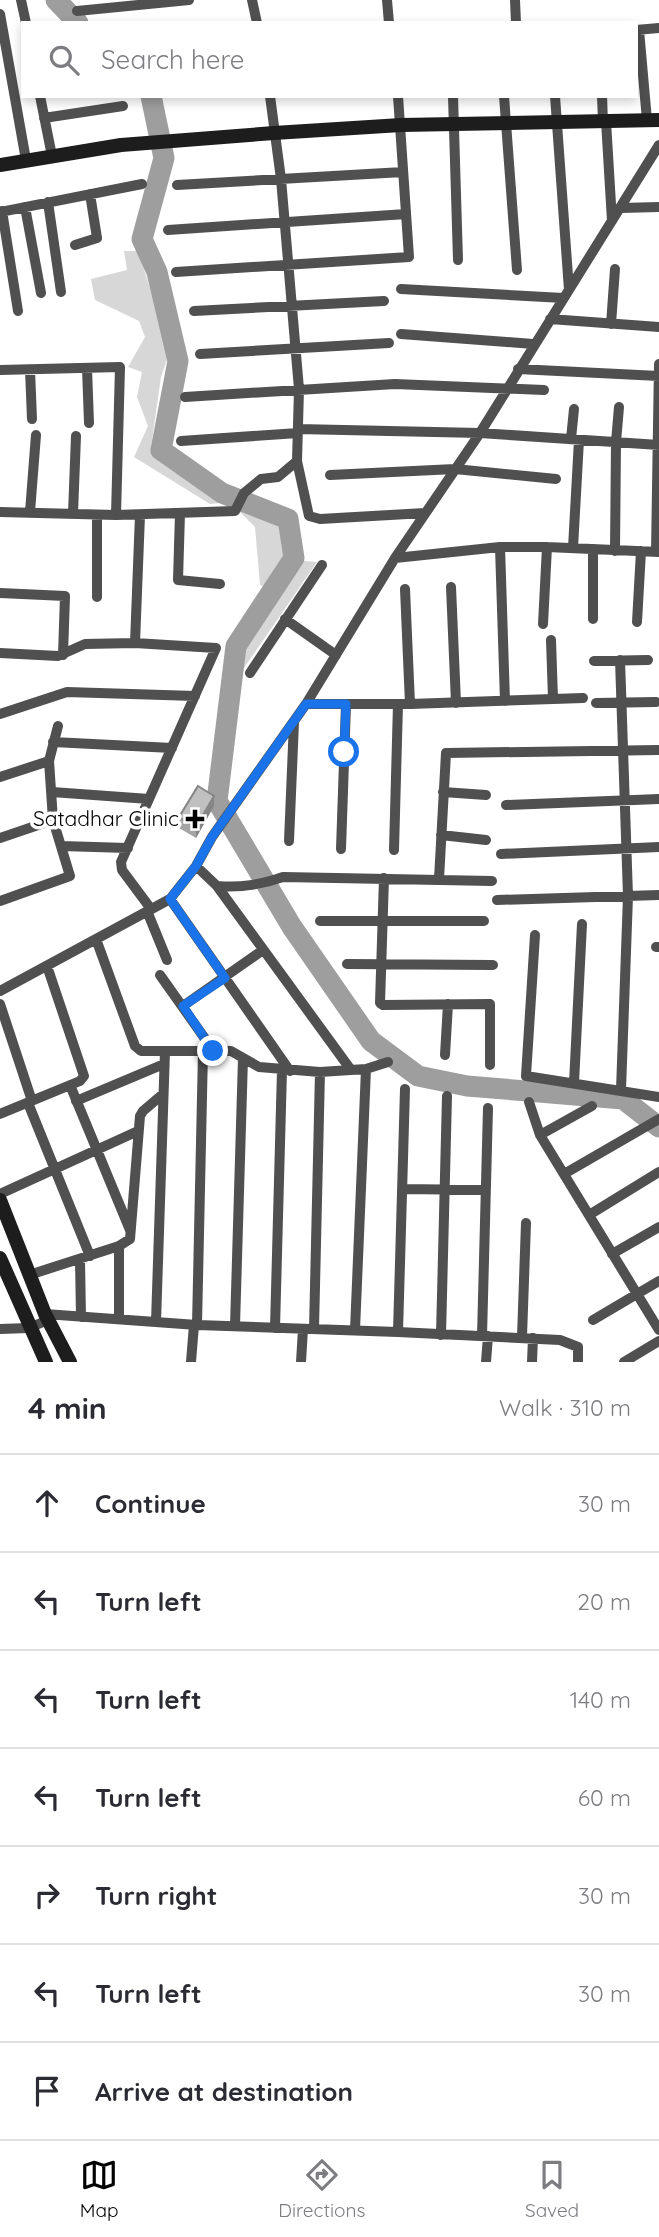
<!DOCTYPE html>
<meta charset="utf-8">
<style>
:root{--surface:#fff;--page:#f7f7f7;--text:#2b2b33;--muted:#7c7c81;--line:#e1e1e2;--accent:#000}
body{margin:0;font-family:Quicksand,sans-serif;background:var(--page);color:var(--text)}
.stop{position:absolute;width:21px;height:21px;margin:-16px;border:5px solid #1a73e8;border-radius:50%;background:#fff}
.stop.end{background:#1a73e8;border-color:#fff;box-shadow:0 2px 7px #0008}
.list{margin:0;padding:0;list-style:none}
h2{display:flex;justify-content:space-between;align-items:center;height:91px;margin:0;padding:0 28px;font-size:30px}
h2 small{font-size:23px;font-weight:400;color:var(--muted)}
.list li{display:grid;grid-template-columns:46px 1fr auto;gap:21px;align-items:center;box-sizing:border-box;height:98px;padding:0 28px;border-top:2px solid var(--line)}
.list b{display:block;font-size:26px;white-space:nowrap}
.list em{font-size:23px;font-style:normal;color:var(--muted)}
.icon{flex:none;width:38px;height:38px;fill:none;stroke:currentColor;stroke-width:2;stroke-linecap:round;stroke-linejoin:round}
.map{position:relative;flex:none;width:659px;height:1362px;overflow:hidden}
.search{position:absolute;background:var(--surface);box-shadow:0 4px 10px #0003;left:21px;right:21px;top:21px;height:77px;display:flex;align-items:center;gap:18px;box-sizing:border-box;padding:0 24px;border-radius:0px;color:var(--muted);font-size:26px}
.sheet{height:777px;background:var(--surface)}
nav{display:flex;justify-content:space-around;align-items:center;box-sizing:border-box;height:98px;border-top:2px solid var(--line);background:var(--surface);font-size:19px;color:var(--muted)}
nav a{display:grid;justify-items:center;gap:4px}
nav .on{color:var(--accent)}
.map>svg:first-child{display:block}
.green{fill:#d7d7d7}
.lines{fill:none;stroke-linecap:round;stroke-linejoin:round}
.river{stroke:#9e9e9e;stroke-width:21}
.street{stroke:#505050;stroke-width:10}
.secondary{stroke:#1d1d1d;stroke-width:14}
.wall{fill:#a5a5a5}
.shaded-wall{fill:#868686}
.building{fill:#c0c0c0;stroke:#868686;stroke-width:2}
.route{stroke:#1a73e8;stroke-width:9}
.poi-dot{fill:#000;stroke:#fff;stroke-width:2.5}
.labels{text-anchor:middle;stroke-width:7;stroke-linejoin:round;paint-order:stroke}
.poi-label{font-size:21px;fill:#000;stroke:#fff;text-anchor:end}
</style>
<div class="map">
<svg width="659" height="1362" viewBox="0 0 659 1362">
<rect width="100%" height="100%" fill="#fff"/>
<path class="green" d="M124 251H138L165 334 169 354 161 377 151 447 182 473 225 494 257 506 284 528 286 558 271 588 260 585 255 527 230 502 210 504 134 457 148 426 137 397 142 372 128 367 145 337 139 321 95 300 91 279 127 270Z
M295 560 317 562 244 668 235 660Z"/>
<g class="lines">
<path class="river" d="M56 0 78 23
M151 96 164 158 142 239 157 272 178 361 161 450 222 493 288 519 294 558 236 646 217 801 292 927 371 1041 418 1076 467 1086 623 1099 659 1127"/>
<path class="street" d="M21 0 26 23
M252 0 257 23
M387 0 389 23
M515 0 516 23
M77 11 189 0
M0 14 26 160
M636 30 659 28
M639 30 647 120
M40 96 52 156
M453 96 458 260
M504 96 517 270
M555 96 569 290
M602 96 603 122
M44 118 123 106
M606 121 612 221
M177 185 403 172
M48 202 61 292
M25 207 41 293
M621 208 659 207
M2 211 18 311
M0 212 142 184
M168 230 406 214
M75 245 97 238 90 194
M176 272 409 257 398 96
M401 289 563 298
M194 311 384 301
M550 319 659 327
M611 324 615 269
M401 334 533 344
M200 354 389 343
M87 368 89 423
M518 369 659 376
M0 370 120 367 116 515
M30 370 32 419
M185 397 395 384 544 390
M298 429 480 433 659 445
M571 439 574 409
M181 441 298 433
M297 461 309 516 320 519 425 513
M330 475 455 469 556 479
M0 512 116 515 235 511 244 493 261 479 278 477 297 461 299 389 281 179 270 96
M30 512 36 435
M180 513 178 580 220 584
M73 514 76 436
M500 547 505 701
M573 548 579 440
M593 549V619
M615 551 616 442 619 407
M656 552 659 364
M395 558 500 547H547L659 552
M451 587 456 703
M405 589 410 704
M0 593 65 596 63 655
M97 597V515
M285 619 336 655
M637 622 641 551
M543 624 547 547
M551 640 553 699
M135 643 140 515
M0 653 58 656 85 644 135 643 216 648 121 862 122 870 151 909
M620 660 628 896 621 1090
M594 661 648 660
M250 673 322 565
M596 703 656 702
M306 704H410L583 698
M0 714 67 692 195 696
M53 742 172 748
M0 777 49 761
M52 792 149 799
M443 792 486 795
M506 805 659 799
M441 835 486 840
M0 838 53 820
M289 841 294 722
M61 846 128 848
M341 849 346 704
M394 850 398 704
M501 854 659 847
M196 866 217 886 351 1070
M384 878 380 1003 383 1005 490 1004V1065
M439 879 446 753 659 750
M217 886C241 888 260 885 283 877L492 881
M170 899 290 1071
M497 900 659 895
M0 901 70 876 53 820 49 761 58 726
M147 911 167 960
M320 921H484
M535 935 526 1076 659 1097
M96 939 135 1046 141 1051H231L259 1067 320 1072 366 1069 388 1062
M656 947H659
M347 964 493 965
M160 975 213 1050
M0 991 170 899 196 866 212 837 306 704 395 558 480 433 659 145
M0 1004 32 1101
M183 1006 263 950
M445 1055 448 1004
M574 1083 582 924
M70 1085 130 1230
M76 1101 164 1064
M529 1102 540 1135 659 1330
M28 1103 90 1256
M0 1114 80 1081 84 1076 47 966
M540 1135 592 1106
M564 1174 659 1119
M402 1189 485 1190
M0 1194 138 1131
M589 1215 659 1172
M119 1246V1319
M612 1254 659 1227
M80 1260 81 1317
M29 1275 119 1246 130 1239 140 1116 143 1111 163 1094
M45 1314 197 1325 398 1332 560 1340 578 1347V1362
M593 1320 659 1281
M156 1322 165 1051
M197 1325 203 1051
M235 1326 243 1058
M275 1328 282 1070
M0 1329 29 1328 48 1320
M314 1329 320 1072
M355 1330 366 1069
M398 1332 405 1089
M441 1335 447 1096
M482 1336 488 1108
M522 1337 526 1223
M191 1362 194 1325
M301 1362 303 1329
M486 1362 488 1336
M532 1362 533 1338
M624 1362 659 1341"/>
<path class="secondary" d="M0 165 121 145 274 133 401 125 659 120
M0 1200 45 1314 70 1362
M0 1258 46 1362"/>
</g>
<path class="wall" d="M214 806 196 838 179 828V817Z"/>
<path class="shaded-wall" d="M214 796V806L196 838V827Z"/>
<path class="building" d="M198 786 214 796 196 827 179 817Z"/>
<g class="lines">
<path class="route" d="M213 1051 183 1006 225 978 170 899 196 866 212 837 306 704H346L344 752"/>
</g>
<path class="poi-dot" d="M191.5 808.5h7v7h7v7h-7v7h-7v-7h-7v-7h7z"/>
<g class="labels">
<g class="poi-label">
<text x="179" y="826">Satadhar Clinic</text>
</g>
</g>
</svg>
<div class="stop" style="left:344px;top:752px"></div>
<div class="stop end" style="left:213px;top:1051px"></div>
<div class="search"><svg class="icon" aria-label="search" viewBox="0 0 24 24"><circle cx="10" cy="10" r="6"/><path d="M15 15l6 6"/></svg>Search here</div>
</div>
<section class="sheet">
<h2>4 min<small>Walk · 310 m</small></h2>
<ul class="list">
<li><svg class="icon" aria-label="ahead" viewBox="0 0 24 24"><path d="M12 20V5M6 11l6-6 6 6"/></svg><div><b>Continue</b></div><em>30 m</em></li>
<li><svg class="icon" aria-label="left" viewBox="0 0 24 24"><path d="M17 20v-9H6M10 6l-5 5 5 5"/></svg><div><b>Turn left</b></div><em>20 m</em></li>
<li><svg class="icon" aria-label="left" viewBox="0 0 24 24"><path d="M17 20v-9H6M10 6l-5 5 5 5"/></svg><div><b>Turn left</b></div><em>140 m</em></li>
<li><svg class="icon" aria-label="left" viewBox="0 0 24 24"><path d="M17 20v-9H6M10 6l-5 5 5 5"/></svg><div><b>Turn left</b></div><em>60 m</em></li>
<li><svg class="icon" aria-label="right" viewBox="0 0 24 24"><path d="M7 20v-9h11M14 6l5 5-5 5"/></svg><div><b>Turn right</b></div><em>30 m</em></li>
<li><svg class="icon" aria-label="left" viewBox="0 0 24 24"><path d="M17 20v-9H6M10 6l-5 5 5 5"/></svg><div><b>Turn left</b></div><em>30 m</em></li>
<li><svg class="icon" aria-label="arrive" viewBox="0 0 24 24"><path d="M6 21V4h12l-3 4 3 4H6"/></svg><div><b>Arrive at destination</b></div></li>
</ul>
</section>
<nav>
<a class="on"><svg class="icon" aria-label="map" viewBox="0 0 24 24"><path d="M3 6l6-2 6 2 6-2v14l-6 2-6-2-6 2zM9 4v14M15 6v14"/></svg>Map</a>
<a><svg class="icon" aria-label="directions" viewBox="0 0 24 24"><path d="M12 3l9 9-9 9-9-9zM9 14v-3h6M13 9l2 2-2 2"/></svg>Directions</a>
<a><svg class="icon" aria-label="saved" viewBox="0 0 24 24"><path d="M7 4h10v16l-5-4-5 4z"/></svg>Saved</a>
</nav>
